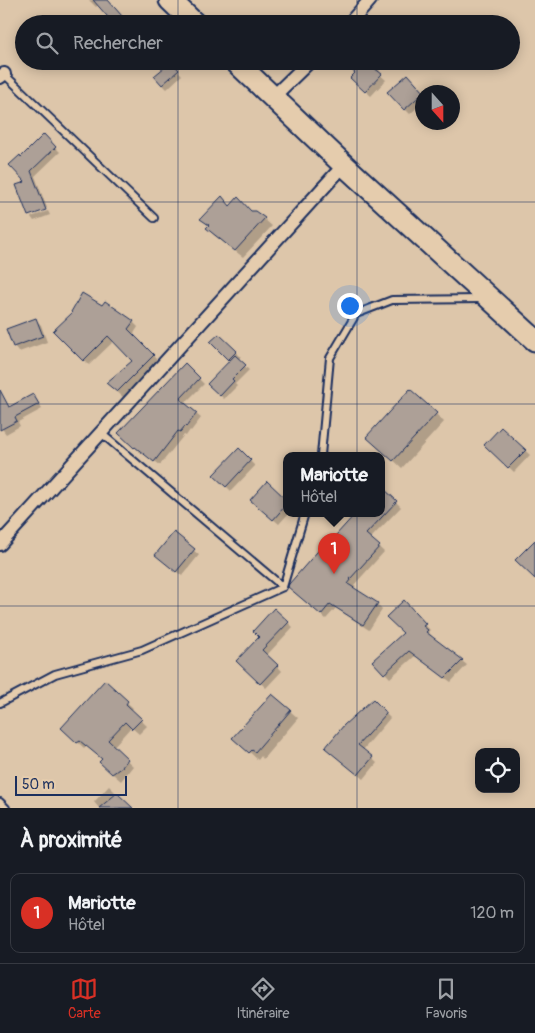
<!DOCTYPE html>
<html lang="fr">
<meta charset="utf-8">
<style>
:root{--surface:#171b24;--page:#242831;--text:#f1f3f6;--muted:#9ea1a6;--line:#363941;--accent:#d93025}
body{margin:0;font-family:Pangolin,sans-serif;background:var(--page);color:var(--text)}
.controls{position:absolute;right:15px;bottom:15px;display:grid;overflow:hidden;border-radius:10px;box-shadow:0 2px 12px #0003}
.controls button{width:45px;height:45px;display:grid;place-items:center;padding:0;border:0;border-bottom:1px solid var(--line);background:var(--surface);color:var(--text);font:25px sans-serif}
.compass{position:absolute;left:415px;top:85px;width:45px;height:45px;border-radius:50%;background:var(--surface);box-shadow:0 2px 12px #0003;rotate:159deg}
.scale{position:absolute;left:15px;bottom:12px;width:112px;box-sizing:border-box;padding-left:5px;border:2px solid #1b2f5e;border-top:0;font-size:14px;line-height:18px;white-space:nowrap;color:#1b2f5e;-webkit-text-stroke:4px #e5ccad;paint-order:stroke}
.you{position:absolute;left:349px;top:305px;width:18px;height:18px;margin:-12px;border:4px solid #fff;border-radius:50%;background:#1a73e8;box-shadow:0 0 0 8px #1a73e833}
.badge{display:grid;place-items:center;width:32px;height:32px;border-radius:50%;background:var(--accent);color:#fff;font-size:16px;font-weight:700}
.pin{position:absolute;translate:-50% -41px;filter:drop-shadow(0 1px 2px #0008)}
.pin::after{content:'';position:absolute;top:26px;width:18px;height:15px;background:inherit;clip-path:polygon(0 0,100% 0,50% 100%)}
.popup{position:absolute;left:283px;top:452px;width:102px;height:65px;box-sizing:border-box;display:grid;place-content:center;border-radius:10px;background:var(--surface);filter:drop-shadow(0 1px 4px #0005);font-size:16px;white-space:nowrap;color:var(--muted)}
.popup b{font-size:19px;color:var(--text)}
.popup::after{content:'';position:absolute;left:50%;top:100%;margin-left:-10px;border:10px solid transparent;border-top-color:var(--surface)}
.list{margin:0;padding:0;list-style:none}
h2{display:flex;justify-content:space-between;align-items:center;height:65px;margin:0;padding:0 20px;font-size:21px}
h2 small{font-size:16px;font-weight:400;color:var(--muted)}
.list li{display:grid;grid-template-columns:32px 1fr auto;gap:15px;align-items:center;box-sizing:border-box;height:80px;margin:0 10px 10px;padding:0 10px;border:1px solid var(--line);border-radius:10px}
.list b{display:block;font-size:19px;white-space:nowrap}
.list p{margin:0;font-size:16px;white-space:nowrap;color:var(--muted)}
.list em{font-size:16px;font-style:normal;color:var(--muted)}
.icon{flex:none;width:28px;height:28px;fill:none;stroke:currentColor;stroke-width:2;stroke-linecap:round;stroke-linejoin:round}
.map{position:relative;flex:none;width:535px;height:808px;overflow:hidden}
.search{position:absolute;background:var(--surface);box-shadow:0 2px 12px #0003;left:15px;right:15px;top:15px;height:55px;display:flex;align-items:center;gap:12px;box-sizing:border-box;padding:0 18px;border-radius:28px;color:var(--muted);font-size:19px}
.sheet{height:155px;background:var(--surface)}
nav{display:flex;justify-content:space-around;align-items:center;box-sizing:border-box;height:70px;border-top:1px solid var(--line);background:var(--surface);font-size:14px;color:var(--muted)}
nav a{display:grid;justify-items:center;gap:2px}
nav .on{color:var(--accent)}
.map>svg:first-child{display:block}
.shadow{fill:#0003}
.building{fill:#ada097;stroke:#1b2f5e}
.lines{fill:none;stroke-linecap:round;stroke-linejoin:round}
.service-casing{stroke:#1b2f5e;stroke-width:10}
.minor-casing{stroke:#1b2f5e;stroke-width:16}
.trunk-casing{stroke:#1b2f5e;stroke-width:25}
.service{stroke:#e5ccad;stroke-width:6}
.minor{stroke:#e5ccad;stroke-width:12}
.trunk{stroke:#e5ccad;stroke-width:21}
.grid{fill:none;stroke:#1b2f5e;stroke-width:1;stroke-opacity:0.55}
</style>
<div class="map">
<svg width="535" height="808" viewBox="0 0 535 808">
<rect width="100%" height="100%" fill="#ddc6aa"/>
<filter id="ink" filterUnits="userSpaceOnUse"><feTurbulence type="fractalNoise" baseFrequency=".02" numOctaves="2"/><feDisplacementMap in="SourceGraphic" scale="10" xChannelSelector="R" yChannelSelector="G"/><feConvolveMatrix kernelMatrix="1 2 1 2 8 2 1 2 1" color-interpolation-filters="sRGB"/></filter>
<g filter="url(#ink)">
<path class="shadow" d="M89 0H104L96 7Z
M371 61 380 71 378 73 386 80 371 96 352 78Z
M171 63 182 75 167 89 162 84Z
M408 75 424 92H422V103L410 114 405 109Z
M44 136 60 152 35 176 47 208 30 214V217L18 185 27 182Z
M222 197 231 207 264 219 272 226 243 257 215 236 207 228 210 227 202 219Z
M48 211 50 215 34 221 31 217Z
M36 320 41 325 47 342 19 352 14 346Z
M133 322 138 327 133 335 159 362 123 397 113 388 134 361 114 341 89 365 55 331Z
M219 336 241 357 238 360 249 370 235 384 237 386 224 399 209 384 231 361 212 342Z
M185 365 204 384 184 404 201 418 191 431 190 430 186 436 184 435 160 465 141 451 140 452 120 433Z
M33 395 37 400 42 409 18 422 20 426 6 434 0 426V408L7 404 10 408Z
M436 414 444 422 402 468 376 444Z
M501 428 530 455 514 472 486 445Z
M239 450 255 466 231 491 215 475Z
M267 482 286 500V513H289L279 524 256 504Z
M382 488 401 507 370 539 384 552 354 585 356 586 353 589 377 604 382 610 369 630 336 608 326 619 295 592 326 548 353 519 351 517 355 513H382Z
M174 534 199 555 182 576 162 560Z
M405 604 430 630 428 632 432 636 431 637 467 665 451 682 415 656 390 678 374 661 405 633Z
M274 610 293 627 267 655 282 671 266 688 238 661 261 637Z
M105 682 133 708 131 711 147 726 139 734 131 727 113 747 133 766 121 781 106 768 103 759 86 746 84 748 69 734Z
M373 701 390 718 363 750 377 763 364 779 332 753Z
M290 711 298 718 263 759 261 756 258 760 242 745Z
M109 786 131 808H99L94 802Z"/>
<path class="building" d="M93 0H108L129 24H114Z
M341 61H379L374 68 382 74 365 92 350 78 355 73Z
M171 62 179 70 162 85 154 76Z
M408 74 424 92 404 110 387 92Z
M44 134 56 147 31 171 46 210 28 216 16 185 25 182 9 165 20 155 21 157Z
M222 196 230 206 238 197 251 211H255L265 218 235 251 206 228 209 225 200 219Z
M82 293 102 305 105 301 134 321 128 329 154 355 117 392 106 383 132 361 108 336 83 361 53 331 72 313 71 312Z
M36 318 43 336 13 347 6 329Z
M219 334 237 351 228 360 210 342Z
M235 355 246 365 232 379 234 381 220 396 207 384Z
M185 363 200 378 180 399 197 413 186 427 185 426 180 432 178 431 154 462 135 447 134 448 118 433Z
M410 389 437 413 393 461 366 437Z
M0 390 9 407 33 394 39 404 15 417 17 421 0 430Z
M501 427 526 450 508 468 484 445Z
M239 448 251 460 226 487 213 475Z
M267 481 286 499V505L273 520 250 500Z
M382 487 397 501 366 534 380 546 350 579 351 580 348 584 378 603 363 625 330 604 321 615 288 587 289 584 324 544 326 546 356 513H382Z
M174 532 195 549 176 572 155 555Z
M535 540V579L515 560Z
M404 600 426 624 423 626 428 630 426 632 463 660 445 678 409 651 384 674 372 661 403 633 386 617Z
M274 608 289 622 262 650 278 665 260 684 236 661 259 637 253 631Z
M105 680 128 701 126 704 142 719 132 729 125 722 108 740 128 759 122 767 112 774 99 762 102 759 80 741 77 743 61 728Z
M272 694 291 710 255 752 252 750 249 753 232 738Z
M373 699 386 712V714L358 745 373 757 358 775 325 748 344 725Z
M117 793 133 808H99Z"/>
<g class="lines">
<defs>
<path id="service" d="M3 73 154 218
M101 433 283 587
M321 455 330 358 356 314 392 300 481 299
M0 703 55 674 142 650 283 587 305 513
M0 802 6 808"/>
<path id="minor" d="M349 24 370 0
M0 77 4 74
M273 97 310 61
M0 544 344 165"/>
<path id="trunk" d="M170 0 195 24
M235 61 344 165 535 340"/>
</defs>
<use href="#service" class="service-casing"/>
<use href="#minor" class="minor-casing"/>
<use href="#trunk" class="trunk-casing"/>
<use href="#service" class="service"/>
<use href="#minor" class="minor"/>
<use href="#trunk" class="trunk"/>
</g>
</g>
<path class="grid" d="M178 0V24M357 0V24M178 61V808M357 61V808M0 202H535M0 404H535M0 606H535"/>
</svg>
<div class="controls">
<button><svg class="icon" aria-label="locate" viewBox="0 0 24 24"><circle cx="12" cy="12" r="6"/><path d="M12 2v4M12 18v4M2 12h4M18 12h4"/></svg></button>
</div>
<svg class="compass" viewBox="-18 -18 36 36"><path d="M0-13l5 13h-10z" fill="#e53935"/><path d="M0 13l5-13h-10z" fill="#9ea1a6"/></svg>
<div class="scale">50 m</div>
<div class="you"></div>
<div class="pin badge" style="left:334px;top:574px">1</div>
<div class="popup"><b>Mariotte</b>Hôtel</div>
<div class="search"><svg class="icon" aria-label="search" viewBox="0 0 24 24"><circle cx="10" cy="10" r="6"/><path d="M15 15l6 6"/></svg>Rechercher</div>
</div>
<section class="sheet">
<h2>À proximité<small></small></h2>
<ul class="list">
<li><span class="badge">1</span><div><b>Mariotte</b><p>Hôtel</p></div><em>120 m</em></li>
</ul>
</section>
<nav>
<a class="on"><svg class="icon" aria-label="map" viewBox="0 0 24 24"><path d="M3 6l6-2 6 2 6-2v14l-6 2-6-2-6 2zM9 4v14M15 6v14"/></svg>Carte</a>
<a><svg class="icon" aria-label="directions" viewBox="0 0 24 24"><path d="M12 3l9 9-9 9-9-9zM9 14v-3h6M13 9l2 2-2 2"/></svg>Itinéraire</a>
<a><svg class="icon" aria-label="saved" viewBox="0 0 24 24"><path d="M7 4h10v16l-5-4-5 4z"/></svg>Favoris</a>
</nav>
